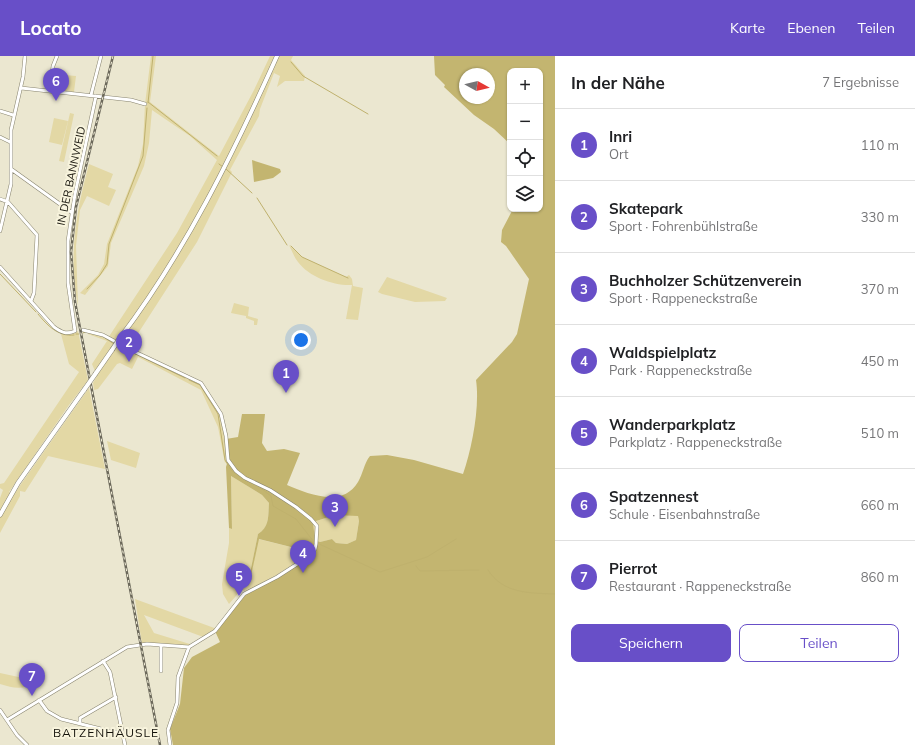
<!DOCTYPE html>
<html lang="de">
<meta charset="utf-8">
<style>
:root{--surface:#fff;--page:#f6f6f6;--text:#202124;--muted:#757577;--line:#e0e0e0;--accent:#684fc8}
body{margin:0;font-family:Mulish,sans-serif;background:var(--page);color:var(--text)}
.controls{position:absolute;right:12px;top:12px;display:grid;overflow:hidden;border-radius:8px;box-shadow:0 1px 3px #0004}
.controls button{width:36px;height:36px;display:grid;place-items:center;padding:0;border:0;border-bottom:1px solid var(--line);background:var(--surface);color:var(--text);font:20px sans-serif}
.compass{position:absolute;left:459px;top:12px;width:36px;height:36px;border-radius:50%;background:var(--surface);box-shadow:0 1px 3px #0004;rotate:98deg}
.you{position:absolute;left:301px;top:284px;width:14px;height:14px;margin:-10px;border:3px solid #fff;border-radius:50%;background:#1a73e8;box-shadow:0 0 0 6px #1a73e833}
.badge{display:grid;place-items:center;width:26px;height:26px;border-radius:50%;background:var(--accent);color:#fff;font-size:13px;font-weight:700}
.pin{position:absolute;translate:-50% -33px;filter:drop-shadow(0 1px 2px #0008)}
.pin::after{content:'';position:absolute;top:21px;width:14px;height:12px;background:inherit;clip-path:polygon(0 0,100% 0,50% 100%)}
.list{margin:0;padding:0;list-style:none}
h2{display:flex;justify-content:space-between;align-items:center;height:52px;margin:0;padding:0 16px;font-size:17px}
h2 small{font-size:13px;font-weight:400;color:var(--muted)}
.list li{display:grid;grid-template-columns:26px 1fr auto;gap:12px;align-items:center;box-sizing:border-box;height:72px;padding:0 16px;border-top:1px solid var(--line)}
.list b{display:block;font-size:15px;white-space:nowrap}
.list p{margin:0;font-size:13px;white-space:nowrap;color:var(--muted)}
.list em{font-size:13px;font-style:normal;color:var(--muted)}
.actions{display:flex;gap:8px;padding:12px 16px}
.actions a{flex:1;padding:9px 0;border:1px solid var(--accent);border-radius:8px;text-align:center;font-size:14px;color:var(--accent)}
.actions .main{background:var(--accent);color:#fff}
.icon{flex:none;width:22px;height:22px;fill:none;stroke:currentColor;stroke-width:2;stroke-linecap:round;stroke-linejoin:round}
.map{position:relative;flex:none;width:555px;height:689px;overflow:hidden}
header{display:flex;align-items:center;gap:24px;box-sizing:border-box;height:56px;padding:0 20px;background:var(--accent);color:#fff}
header strong{font-size:19px}
nav{display:flex;gap:22px;margin-inline-start:auto;font-size:14px}
main{display:flex}
aside{flex:1;background:var(--surface)}
.map>svg:first-child{display:block}
.green{fill:#e3d8a5}
.forest{fill:#c3b570;fill-rule:evenodd}
.lines{fill:none;stroke-linecap:round;stroke-linejoin:round}
.stream{stroke:#bfb16d;stroke-width:1}
.street-casing{stroke:#88846f;stroke-width:4}
.secondary-casing{stroke:#88846f;stroke-width:5}
.street{stroke:#fff;stroke-width:3}
.secondary{stroke:#fff;stroke-width:4}
.rail-casing{stroke:#6b685a;stroke-width:2.5}
.rail{stroke:#f8f4dd;stroke-width:1;stroke-dasharray:3;stroke-linecap:butt}
.secondary-bridge-casing{stroke:#88846f;stroke-width:5;stroke-linecap:butt}
.secondary-bridge{stroke:#fff;stroke-width:4}
.labels{text-anchor:middle;stroke-width:4;stroke-linejoin:round;paint-order:stroke}
.street-label{font-size:11px;fill:#131109;stroke:#f8f4dd}
.neighbourhood-label{font-size:12px;letter-spacing:1px;fill:#131109;stroke:#f8f4dd}
</style>
<header>
<strong>Locato</strong>
<nav><a>Karte</a><a>Ebenen</a><a>Teilen</a></nav>
</header>
<main>
<div class="map">
<svg width="555" height="689" viewBox="0 0 555 689">
<rect width="100%" height="100%" fill="#ebe7d0"/>
<path class="green" d="M151 0H156L150 46 219 100 254 34 270 0H293L291 4 305 20 304 25H285L277 31 280 20 274 17 260 53 259 60 230 114 232 116 197 186 128 293 201 327 221 358 226 380 228 404 225 407 218 371 201 334 138 301 132 313 120 307 117 308 98 333 94 334 93 327 97 320 92 308 107 285 88 278 90 275 108 282 177 177 217 104 190 80 152 54 149 87 144 110 111 187 108 210 85 239 80 237 98 219 104 208 107 188 138 110 143 88 145 48Z
M54 18 76 20 74 36 52 33Z
M70 57 74 58 64 106 59 105Z
M54 62 68 65 62 89 49 86Z
M89 108 113 118 108 131 116 134 109 150 87 140 80 154 76 190 78 250C68 201 76 156 89 108Z
M289 189 302 201 346 221 349 219 352 223 353 230 363 232 358 264 346 263 352 229C334 230 309 221 298 206 294 201 292 195 289 189Z
M387 221 447 242 445 245 415 246 382 238 378 236Z
M234 247 249 251 248 260 258 263 257 269H254V265L246 262V260L231 257Z
M78 275 88 324 69 349 9 436 14 438 89 332 105 413 48 400 25 436 20 435V440L0 477V442L3 434 0 432V428L4 427 79 316 69 308 61 278 70 279Z
M107 385 140 397 136 412 111 404Z
M231 420 262 439 269 447C268 460 270 471 258 478L248 527 243 530 240 525 241 532 249 529 258 483 299 493 307 499 269 524 245 536 242 533 229 548 223 538 222 528 229 487V472L232 473Z
M335 459H358L359 465 356 484 347 488 336 487 332 483 320 486 315 484 313 466Z
M135 543 217 573 206 582 144 559 154 577 193 589 189 591 142 588Z
M0 617 37 625C23 634 16 633 0 628Z"/>
<path class="forest" d="M434 0H555V689H173L170 673 180 648 184 612 192 601 220 586 215 575 249 535 306 504 308 501 299 493 259 483 249 529 241 532 238 523 243 530 248 527 258 478C270 471 268 459 269 447L262 439 231 420 232 473 229 472 226 411 228 404 226 383 238 381 242 358H265L262 387 267 395 284 393 300 397 287 429C308 438 343 452 358 426 363 418 364 407 370 400L387 399 414 404 463 418C472 392 480 351 476 324L512 286 517 278 529 223 506 190 501 186 502 174 513 153H540V15H510V88L494 73 474 59 444 31 445 29 435 19ZM465 18H489V42H465ZM335 459 358 460 359 465 356 484 347 488 336 487 332 483 320 486 315 484 313 466Z
M252 104 280 113 281 116 273 122 254 126Z"/>
<g class="lines">
<path class="stream" d="M291 6 303 20 368 58
M148 46 217 100
M148 47 153 0
M219 108 223 111
M226 113 252 137
M257 142 287 189
M291 190 302 201 348 222
M0 218 36 256
M87 233 100 219 107 208 109 188 143 100 147 52
M38 258C47 269 58 281 74 279
M83 277 85 276
M76 278H79
M105 282 114 288
M117 289 185 322
M189 324 200 329 218 358 225 404 231 414 239 420
M258 430 271 440 273 450 296 463 314 486
M317 487 380 516 427 501 456 483
M416 510 420 515 479 514
M488 514C503 538 530 537 555 538"/>
<defs>
<path id="street" d="M21 32 131 44 145 48
M50 35 53 10 57 0
M91 39 101 0
M0 55 13 59
M0 81 10 86
M11 113 71 156
M0 143 8 146 37 179 34 237 31 245
M0 175 11 128V74L23 21 25 0
M0 211 54 271C61 276 66 279 75 275L68 227V185L75 138 96 40
M83 274 103 279 131 294 201 327 221 358 226 380 228 404 236 415 245 422 270 434 296 451 311 463 317 470 316 488 315 493 308 501 277 521 244 538 215 575 189 591
M161 589V615
M103 605 110 616 125 689
M39 644 47 655 61 663 109 675 122 677
M0 654 17 679 27 689
M7 664 127 591 147 588 189 591
M80 667V662L116 641
M170 689 168 674 177 647 178 621 189 591"/>
<path id="secondary" d="M120 282C185 196 233 98 277 0
M96 317 112 294
M0 459 18 427 84 334"/>
</defs>
<use href="#street" class="street-casing"/>
<use href="#secondary" class="secondary-casing"/>
<use href="#street" class="street"/>
<use href="#secondary" class="secondary"/>
<defs>
<path id="rail" d="M113 0 76 151 71 196 75 246 160 689"/>
</defs>
<use href="#rail" class="rail-casing"/>
<use href="#rail" class="rail"/>
<defs>
<path id="secondary-bridge" d="M112 294 120 282
M84 334 96 317"/>
</defs>
<use href="#secondary-bridge" class="secondary-bridge-casing"/>
<use href="#secondary-bridge" class="secondary-bridge"/>
</g>
<g class="labels">
<g class="street-label">
<text transform="translate(71 120) rotate(-78)" y="4">IN DER BANNWEID</text>
</g>
<g class="neighbourhood-label">
<text x="106" y="681">BATZENHÄUSLE</text>
</g>
</g>
</svg>
<div class="controls">
<button>+</button>
<button>−</button>
<button><svg class="icon" aria-label="locate" viewBox="0 0 24 24"><circle cx="12" cy="12" r="6"/><path d="M12 2v4M12 18v4M2 12h4M18 12h4"/></svg></button>
<button><svg class="icon" aria-label="layers" viewBox="0 0 24 24"><path d="M12 4l9 5-9 5-9-5zM3 14l9 5 9-5"/></svg></button>
</div>
<svg class="compass" viewBox="-18 -18 36 36"><path d="M0-13l5 13h-10z" fill="#e53935"/><path d="M0 13l5-13h-10z" fill="#757577"/></svg>
<div class="you"></div>
<div class="pin badge" style="left:286px;top:337px">1</div>
<div class="pin badge" style="left:129px;top:306px">2</div>
<div class="pin badge" style="left:335px;top:471px">3</div>
<div class="pin badge" style="left:303px;top:517px">4</div>
<div class="pin badge" style="left:239px;top:540px">5</div>
<div class="pin badge" style="left:56px;top:45px">6</div>
<div class="pin badge" style="left:32px;top:640px">7</div>
</div>
<aside>
<h2>In der Nähe<small>7 Ergebnisse</small></h2>
<ul class="list">
<li><span class="badge">1</span><div><b>Inri</b><p>Ort</p></div><em>110 m</em></li>
<li><span class="badge">2</span><div><b>Skatepark</b><p>Sport · Fohrenbühlstraße</p></div><em>330 m</em></li>
<li><span class="badge">3</span><div><b>Buchholzer Schützenverein</b><p>Sport · Rappeneckstraße</p></div><em>370 m</em></li>
<li><span class="badge">4</span><div><b>Waldspielplatz</b><p>Park · Rappeneckstraße</p></div><em>450 m</em></li>
<li><span class="badge">5</span><div><b>Wanderparkplatz</b><p>Parkplatz · Rappeneckstraße</p></div><em>510 m</em></li>
<li><span class="badge">6</span><div><b>Spatzennest</b><p>Schule · Eisenbahnstraße</p></div><em>660 m</em></li>
<li><span class="badge">7</span><div><b>Pierrot</b><p>Restaurant · Rappeneckstraße</p></div><em>860 m</em></li>
</ul>
<div class="actions"><a class="main">Speichern</a><a>Teilen</a></div>
</aside>
</main>
